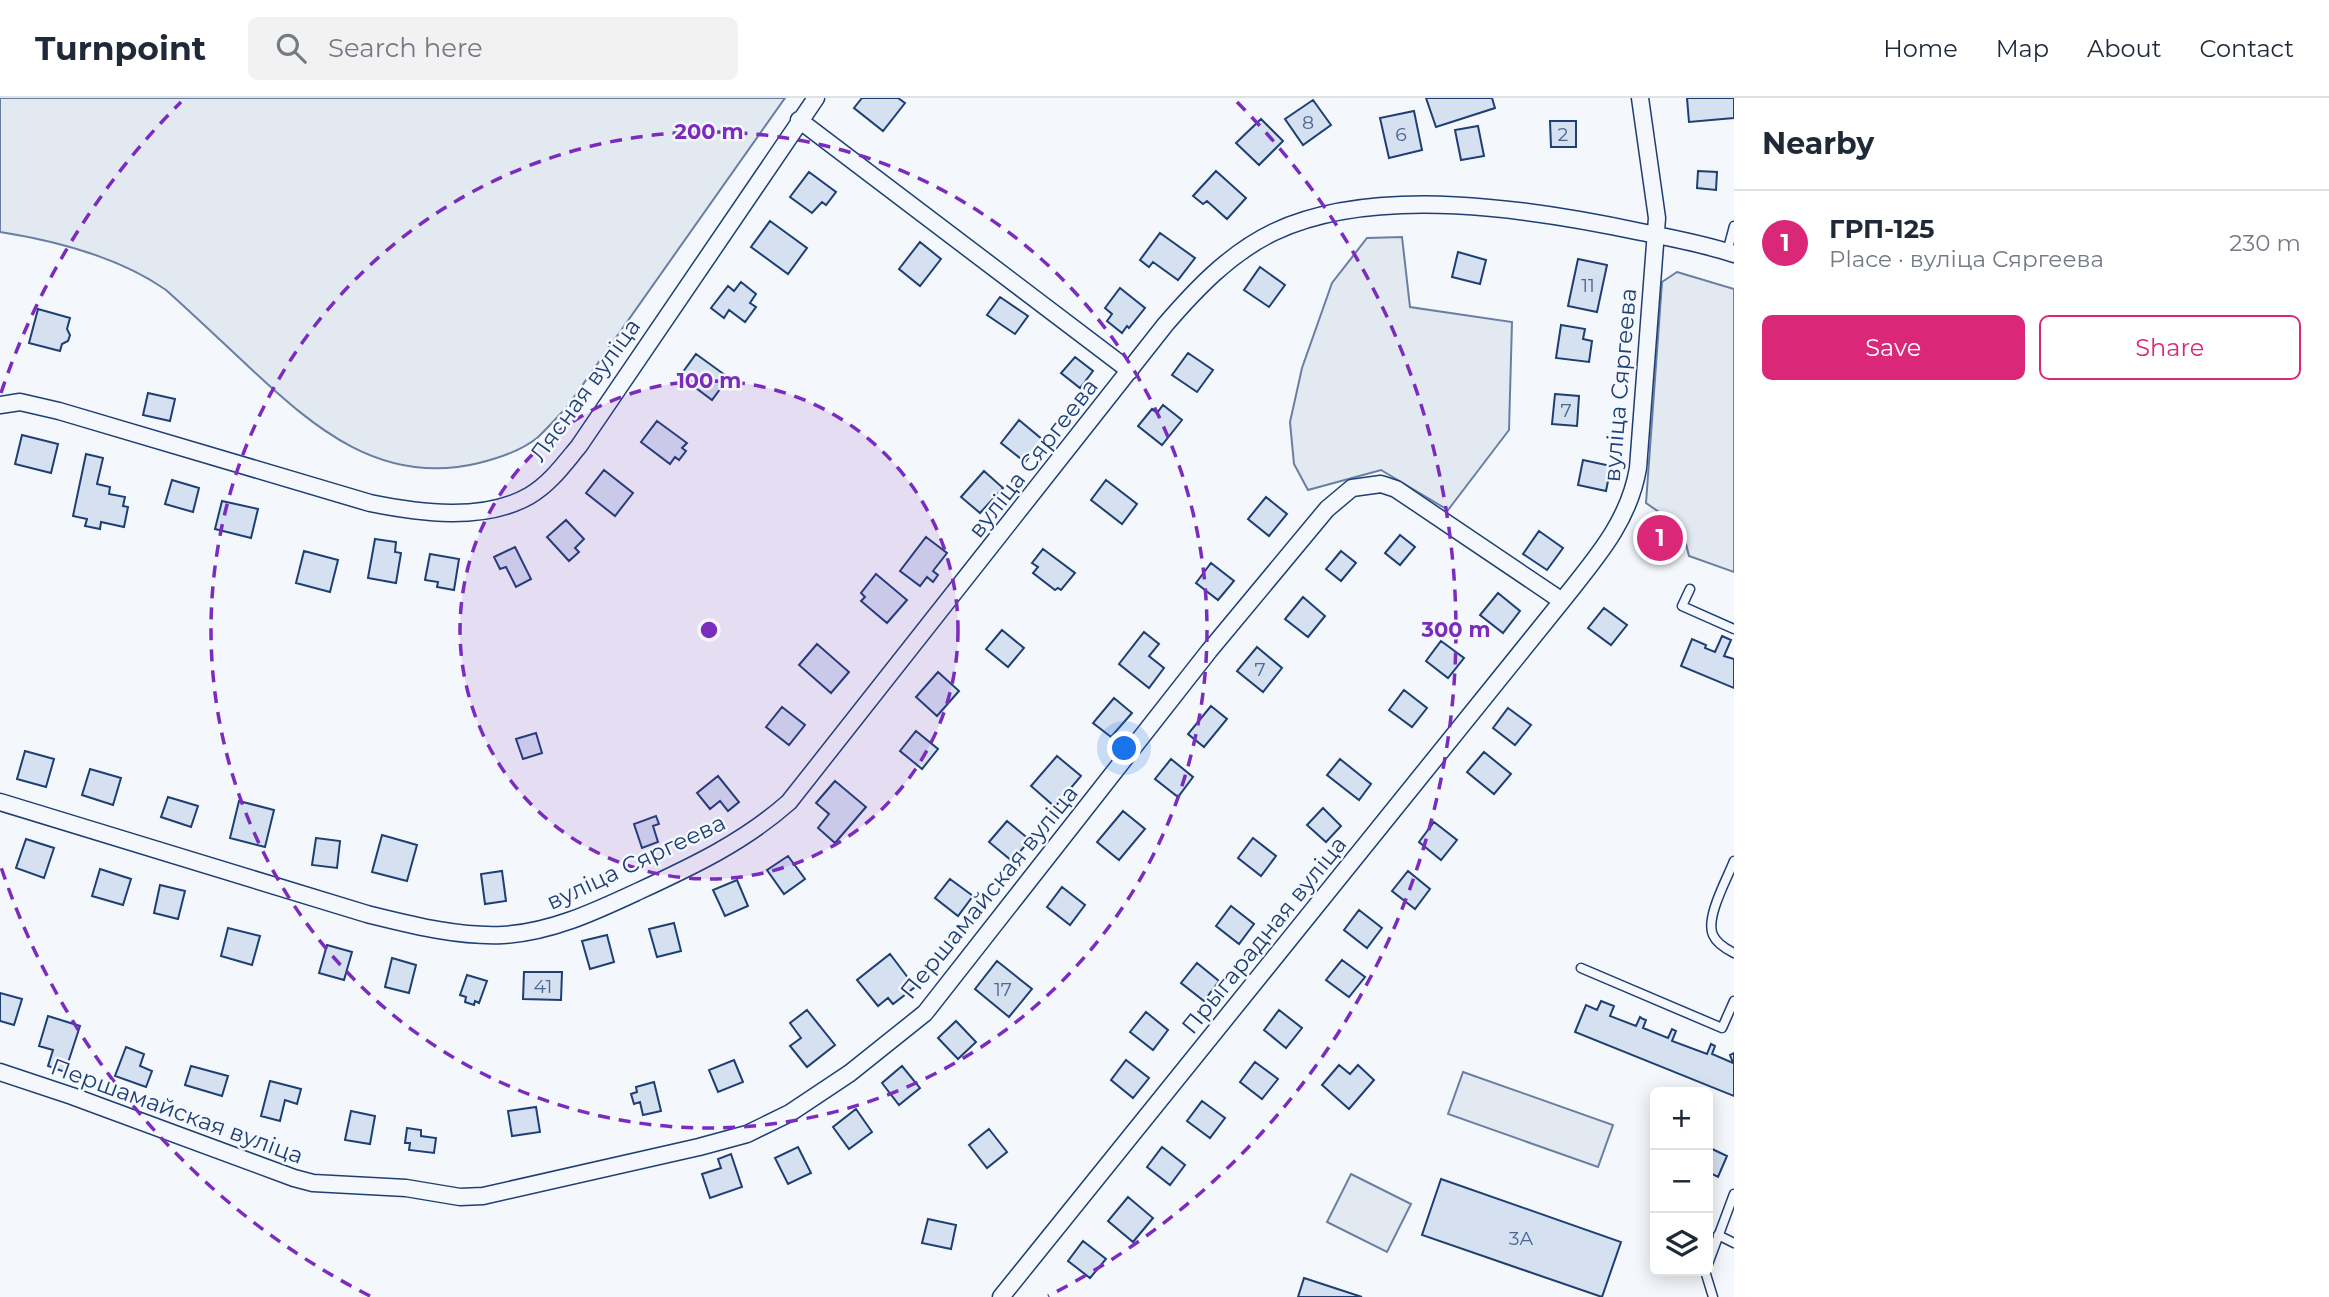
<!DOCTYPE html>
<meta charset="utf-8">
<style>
:root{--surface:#fff;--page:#f2f2f3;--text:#1f2937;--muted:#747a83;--line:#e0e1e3;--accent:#db2777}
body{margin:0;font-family:Montserrat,sans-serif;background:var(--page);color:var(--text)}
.controls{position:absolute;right:21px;bottom:21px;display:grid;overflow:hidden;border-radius:10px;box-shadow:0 4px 18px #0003}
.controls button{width:63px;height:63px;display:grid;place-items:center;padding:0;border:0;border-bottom:2px solid var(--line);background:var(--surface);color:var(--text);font:35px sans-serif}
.you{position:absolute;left:1125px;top:651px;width:24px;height:24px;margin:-18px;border:5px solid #fff;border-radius:50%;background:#1a73e8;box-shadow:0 0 0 10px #1a73e833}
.badge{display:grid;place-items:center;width:46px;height:46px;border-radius:50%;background:var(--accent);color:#fff;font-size:23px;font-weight:700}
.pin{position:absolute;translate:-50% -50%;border:4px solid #fff;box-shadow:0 2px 7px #0006}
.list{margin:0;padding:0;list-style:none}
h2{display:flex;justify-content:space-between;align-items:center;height:91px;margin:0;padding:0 28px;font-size:30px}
h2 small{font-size:23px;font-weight:400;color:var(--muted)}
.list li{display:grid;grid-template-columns:46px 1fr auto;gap:21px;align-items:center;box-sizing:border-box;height:105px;padding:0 28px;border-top:2px solid var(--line)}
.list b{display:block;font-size:26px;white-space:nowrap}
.list p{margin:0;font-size:23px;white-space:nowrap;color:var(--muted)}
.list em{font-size:23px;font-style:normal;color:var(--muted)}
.actions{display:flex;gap:14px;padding:21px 28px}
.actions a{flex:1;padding:16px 0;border:2px solid var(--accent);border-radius:10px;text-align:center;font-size:24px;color:var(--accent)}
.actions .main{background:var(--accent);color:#fff}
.icon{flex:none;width:38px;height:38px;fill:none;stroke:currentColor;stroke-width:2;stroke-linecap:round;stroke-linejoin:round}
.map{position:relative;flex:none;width:1734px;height:1199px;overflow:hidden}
header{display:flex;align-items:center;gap:42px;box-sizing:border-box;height:98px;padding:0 35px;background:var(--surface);border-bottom:2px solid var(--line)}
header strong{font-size:33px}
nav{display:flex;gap:38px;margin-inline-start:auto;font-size:24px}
.search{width:490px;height:63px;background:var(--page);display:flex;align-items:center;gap:18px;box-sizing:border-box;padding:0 24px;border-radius:10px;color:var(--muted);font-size:26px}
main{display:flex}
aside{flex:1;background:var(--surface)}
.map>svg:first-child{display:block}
.green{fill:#e3e9f0;stroke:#687fa3;stroke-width:2}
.building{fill:#d5e0f0;stroke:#1d3f73;stroke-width:2}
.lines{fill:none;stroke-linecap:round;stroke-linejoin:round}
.service-casing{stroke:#1d3f73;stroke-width:11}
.minor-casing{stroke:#1d3f73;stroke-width:19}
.service{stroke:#f4f7fb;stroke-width:8}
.minor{stroke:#f4f7fb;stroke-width:16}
.ring{fill:none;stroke:#7b2cbf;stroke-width:3.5;stroke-dasharray:12 9}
.labels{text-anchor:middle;stroke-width:5;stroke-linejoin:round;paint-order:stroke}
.number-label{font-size:19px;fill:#4b6792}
.street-label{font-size:23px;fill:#1d3f73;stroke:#f4f7fb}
.centre{fill:#7b2cbf;stroke:#f4f7fb;stroke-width:3.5}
.ring-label{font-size:21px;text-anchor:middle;font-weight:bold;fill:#7b2cbf;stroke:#f4f7fb;stroke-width:5;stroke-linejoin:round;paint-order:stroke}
</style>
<header>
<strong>Turnpoint</strong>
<div class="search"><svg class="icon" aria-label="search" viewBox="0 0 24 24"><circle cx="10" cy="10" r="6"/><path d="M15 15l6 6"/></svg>Search here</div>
<nav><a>Home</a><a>Map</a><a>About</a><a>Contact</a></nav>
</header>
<main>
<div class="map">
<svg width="1734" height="1199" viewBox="0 0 1734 1199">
<rect width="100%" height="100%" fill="#f4f7fb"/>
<path class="green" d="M0 0H785L567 309C557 319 548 330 537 340 521 353 499 360 479 365 382 389 314 330 249 269 221 243 194 217 166 192 119 159 57 143 0 134Z
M1402 139 1410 209 1512 224 1509 332 1448 412 1381 372 1308 392 1294 366 1290 324 1302 270 1332 185 1367 140Z
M1677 174 1734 191V474L1689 458 1682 430 1646 405 1662 184Z
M1463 974 1613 1027 1598 1069 1448 1016Z
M1351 1076 1411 1106 1387 1154 1327 1124Z"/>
<path class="building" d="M862 0H898L905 5 883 33 854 10Z
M1426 0H1492L1495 10 1436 29Z
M1687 0H1734V20L1689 24Z
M1313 2 1331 27 1303 47 1285 21Z
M1414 13 1422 52 1389 60 1380 20Z
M1261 21 1283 43 1259 67 1236 45Z
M1550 23H1576V49H1551Z
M1478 28 1484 58 1461 62 1455 32Z
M1216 73 1246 100 1227 121 1207 103 1203 106 1193 98Z
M1698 73 1717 74 1716 92 1697 90Z
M809 74 836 94 826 107 822 104 812 115 790 99Z
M770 123 807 150 788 176 751 149Z
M1160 135 1195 160 1178 182 1153 164 1149 169 1140 162Z
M920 144 941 161 920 188 899 171Z
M1458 154 1486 162 1480 186 1452 179Z
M1578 161 1607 167 1597 214 1568 208Z
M1260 169 1285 187 1269 209 1244 192Z
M741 184 756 196 750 205 756 209 745 224 729 212 724 220 711 210 728 188 734 193Z
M1120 190 1145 210 1129 230 1127 228 1122 235 1107 223 1112 216 1105 210Z
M1000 199 1028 218 1015 236 987 217Z
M38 211 70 220 67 231 70 237 68 243 62 246 60 253 29 245Z
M1561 227 1585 231 1583 241 1592 243 1589 264 1556 260Z
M1188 255 1213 272 1197 294 1172 277Z
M696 256 725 277 722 280 726 283 712 302 680 278Z
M1075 259 1093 273 1080 290 1061 275Z
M148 295 175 301 170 323 143 317Z
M1555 296 1579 298 1577 328 1552 326Z
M1163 307 1182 322 1162 347 1138 328 1152 311 1157 315Z
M1019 322 1043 342 1025 364 1001 345Z
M657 323 687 345 682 350 686 353 679 362 675 359 670 366 641 344Z
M22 337 58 346 51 375 15 366Z
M86 356 103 360 97 386 110 389 109 396 125 399 123 408 128 409 124 429 101 424 100 431 85 428 87 421 73 418Z
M1583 362 1611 368 1606 393 1578 387Z
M604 372 633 395 615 418 586 395Z
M984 373 1003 390 980 415 961 399Z
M172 382 199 390 193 414 165 406Z
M1106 382 1137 406 1122 426 1091 402Z
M1266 399 1287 416 1269 438 1248 421Z
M222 403 258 411 251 440 215 431Z
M566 422 584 441 575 450 579 454 569 463 547 439Z
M1659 432 1668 437 1662 448 1653 443Z
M1539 433 1563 450 1547 472 1523 456Z
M1400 437 1415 449 1400 467 1385 455Z
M926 439 947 455 933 473 938 477 933 484 927 479 920 488 900 473Z
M375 441 396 444 395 454 401 455 396 485 368 480Z
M515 449 531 481 516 489 506 469 500 471 494 459Z
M1043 451 1075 475 1061 492 1058 490 1055 492 1033 475 1038 469 1032 465Z
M304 453 338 462 330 494 296 485Z
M1341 453 1356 465 1341 483 1326 471Z
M430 456 459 461 454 492 437 489 438 484 425 482Z
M1211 465 1234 483 1218 502 1196 485Z
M876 476 907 502 887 525 861 503 865 499 861 495Z
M1498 495 1520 513 1503 535 1480 517Z
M1303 499 1325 518 1308 539 1285 521Z
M1604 510 1627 527 1611 547 1588 530Z
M1002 532 1024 550 1008 569 986 551Z
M1144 534 1159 546 1149 558 1164 570 1149 590 1119 566Z
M1722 538 1731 542 1724 558 1734 561V590L1681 568 1692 541 1706 547 1705 550 1715 554Z
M1441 543 1464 560 1448 580 1426 563Z
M817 546 849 574 831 595 799 567Z
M1257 549 1282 570 1263 594 1237 573Z
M938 574 959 593 937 618 916 599Z
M1404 592 1427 610 1412 629 1389 612Z
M1114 600 1132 615 1111 639 1093 625Z
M1211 608 1227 621 1204 649 1188 636Z
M782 609 805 627 789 647 766 629Z
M1508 610 1531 627 1515 647 1493 630Z
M916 633 938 651 922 671 900 653Z
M536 635 542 655 523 661 516 641Z
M25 653 54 661 46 689 17 681Z
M1484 654 1511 676 1494 696 1467 674Z
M1057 658 1081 678 1055 709 1031 688Z
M1171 661 1193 679 1178 699 1155 681Z
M1340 661 1371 686 1359 702 1327 677Z
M90 671 121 680 113 707 82 697Z
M718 678 739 704 728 713 720 703 710 711 697 695Z
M835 683 866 709 835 745 818 730 829 716 816 705Z
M168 699 198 708 191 729 161 719Z
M239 703 274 712 265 749 230 740Z
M1323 710 1341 728 1326 744 1307 727Z
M1123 713 1145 731 1119 762 1097 744Z
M656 718 659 726 653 728 658 744 642 750 634 726Z
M1007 723 1030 742 1012 763 989 744Z
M1434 724 1457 742 1441 762 1419 744Z
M382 737 417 747 407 783 372 774Z
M316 740 340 743 337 770 312 767Z
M1253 740 1276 758 1261 778 1238 760Z
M26 741 54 750 44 780 16 770Z
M788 758 805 781 784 796 767 772Z
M100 771 131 781 123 807 92 798Z
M502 773 506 803 485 806 481 776Z
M1408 773 1430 791 1415 811 1392 793Z
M950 781 973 798 958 818 935 800Z
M737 782 748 808 725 818 713 792Z
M160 787 185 793 178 821 154 815Z
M1062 789 1085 807 1070 827 1047 809Z
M1231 808 1254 826 1239 846 1216 828Z
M1359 812 1382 830 1367 850 1344 832Z
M674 825 681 853 657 859 649 831Z
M228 830 260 838 252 867 221 858Z
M607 837 614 864 590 871 582 843Z
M327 847 352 854 344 882 319 875Z
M890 856 915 889 893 906 888 900 878 908 857 882Z
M392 860 416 867 409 895 385 889Z
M1342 862 1365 879 1349 899 1326 882Z
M997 863 1032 891 1009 919 975 891Z
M1197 865 1219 883 1204 903 1181 885Z
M524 874H562L561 902 523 901Z
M467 877 487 883 479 905 475 903 474 907 465 904 466 899 460 897Z
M0 895 22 901 14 927 0 923Z
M1601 903 1614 908 1610 918 1636 928 1640 919 1643 921 1646 922 1643 930 1668 940 1672 931 1676 933 1672 943 1707 956 1711 946 1715 948 1712 956 1733 965 1730 957 1734 955V998L1575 934 1586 907 1597 912Z
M807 912 835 947 807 969 790 948 801 940 790 925Z
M1279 912 1302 930 1286 950 1264 932Z
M1146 914 1168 932 1153 952 1130 934Z
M48 918 80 928 65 974 48 968 53 952 39 948Z
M956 923 976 944 958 961 938 940Z
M126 949 144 956 140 968 152 973 146 989 115 978Z
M734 962 743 984 718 994 709 972Z
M1126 962 1149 980 1133 1000 1111 982Z
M1255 964 1278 981 1262 1001 1240 984Z
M1339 967 1350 976 1358 967 1374 982 1349 1011 1322 987Z
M191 968 228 978 222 998 185 987Z
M902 968 920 990 899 1007 882 985Z
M270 983 301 991 297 1006 285 1002 280 1023 261 1018Z
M654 984 661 1013 643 1017 640 1004 634 1006 631 996 637 994 636 989Z
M1202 1003 1225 1020 1210 1040 1187 1023Z
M536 1009 540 1034 512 1038 508 1013Z
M856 1011 872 1034 849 1051 833 1029Z
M351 1013 375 1018 370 1046 345 1042Z
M407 1030 421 1032V1038L436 1040 434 1055 409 1052 410 1045H405Z
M989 1031 1007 1054 987 1070 969 1047Z
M798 1049 811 1075 788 1086 775 1060Z
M1162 1049 1185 1067 1170 1087 1147 1069Z
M1710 1050 1727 1058 1718 1079 1708 1074V1056Z
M731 1056 742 1089 710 1100 702 1076 721 1070 718 1061Z
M1441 1081 1621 1144 1602 1199 1422 1137Z
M1128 1099 1153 1120 1133 1144 1108 1123Z
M928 1121 956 1127 951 1151 922 1145Z
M1083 1143 1106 1161 1090 1180 1068 1163Z
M1304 1180 1362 1199H1298Z"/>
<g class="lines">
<defs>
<path id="service" d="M1727 154 1734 128
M1690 491 1682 508 1734 531
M1734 763C1727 781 1705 820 1713 837 1717 846 1726 851 1734 855
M1581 870 1722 930 1734 903
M1718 1137 1734 1145
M1708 1166 1734 1096
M1705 1173 1713 1199"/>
<path id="minor" d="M799 22 1130 273
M0 307 20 304 59 313 370 405C419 415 483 424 529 398 550 386 564 366 579 348L816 0
M0 704 367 816C412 827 457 839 503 837 552 834 596 813 639 793 693 768 744 744 789 704L1165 227C1196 191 1230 155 1274 134 1376 86 1533 111 1641 134 1672 140 1704 146 1734 156
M0 974 72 998 294 1080 313 1085 406 1090 460 1099 483 1098 699 1049 747 1036 790 1015 850 975 925 915 1209 553 1327 411 1352 390 1381 386 1396 391 1562 503
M1001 1199 1562 503C1595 461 1629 424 1638 370L1657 120 1640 0"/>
</defs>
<use href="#service" class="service-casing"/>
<use href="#minor" class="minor-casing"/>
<use href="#service" class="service"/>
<use href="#minor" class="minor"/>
</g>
<circle cx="709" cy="532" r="249" fill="#7b2cbf" fill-opacity=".12"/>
<g class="ring">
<circle cx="709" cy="532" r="249"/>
<circle cx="709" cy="532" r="498"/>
<path d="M370 1198A747 747 0 0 1 1 769M1 295A747 747 0 0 1 181 4M1237 4A747 747 0 0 1 1048 1198"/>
</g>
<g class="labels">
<g class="number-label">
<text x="1308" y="31">8</text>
<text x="1401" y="43">6</text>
<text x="1563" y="43">2</text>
<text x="1588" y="194">11</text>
<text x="1566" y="319">7</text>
<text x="1260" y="578">7</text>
<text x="543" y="895">41</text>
<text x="1003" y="898">17</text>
<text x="1521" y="1147">3A</text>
</g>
<g class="street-label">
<text transform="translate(1620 287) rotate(-85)" y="8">вуліца Сяргеева</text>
<text transform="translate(585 292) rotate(-54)" y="8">Лясная вуліца</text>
<text transform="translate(1033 360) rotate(-52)" y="8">вуліца Сяргеева</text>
<text transform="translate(636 764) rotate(-25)" y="8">вуліца Сяргеева</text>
<text transform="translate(989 794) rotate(-51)" y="8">Першамайская вуліца</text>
<text transform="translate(1264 837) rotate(-51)" y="8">Прыгарадная вуліца</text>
<text transform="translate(177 1013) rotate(20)" y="8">Першамайская вуліца</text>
</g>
</g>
<circle cx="709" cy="532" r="10" class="centre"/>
<g class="ring-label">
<text x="709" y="41">200 m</text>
<text x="709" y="290">100 m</text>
<text x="1456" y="539">300 m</text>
</g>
</svg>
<div class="controls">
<button>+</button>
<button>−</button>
<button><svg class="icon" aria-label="layers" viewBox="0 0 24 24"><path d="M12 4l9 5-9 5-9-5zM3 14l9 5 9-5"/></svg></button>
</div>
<div class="you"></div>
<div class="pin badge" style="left:1660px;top:440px">1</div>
</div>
<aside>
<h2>Nearby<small></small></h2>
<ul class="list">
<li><span class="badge">1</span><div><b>ГРП-125</b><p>Place · вуліца Сяргеева</p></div><em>230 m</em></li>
</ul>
<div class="actions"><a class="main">Save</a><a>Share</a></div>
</aside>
</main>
